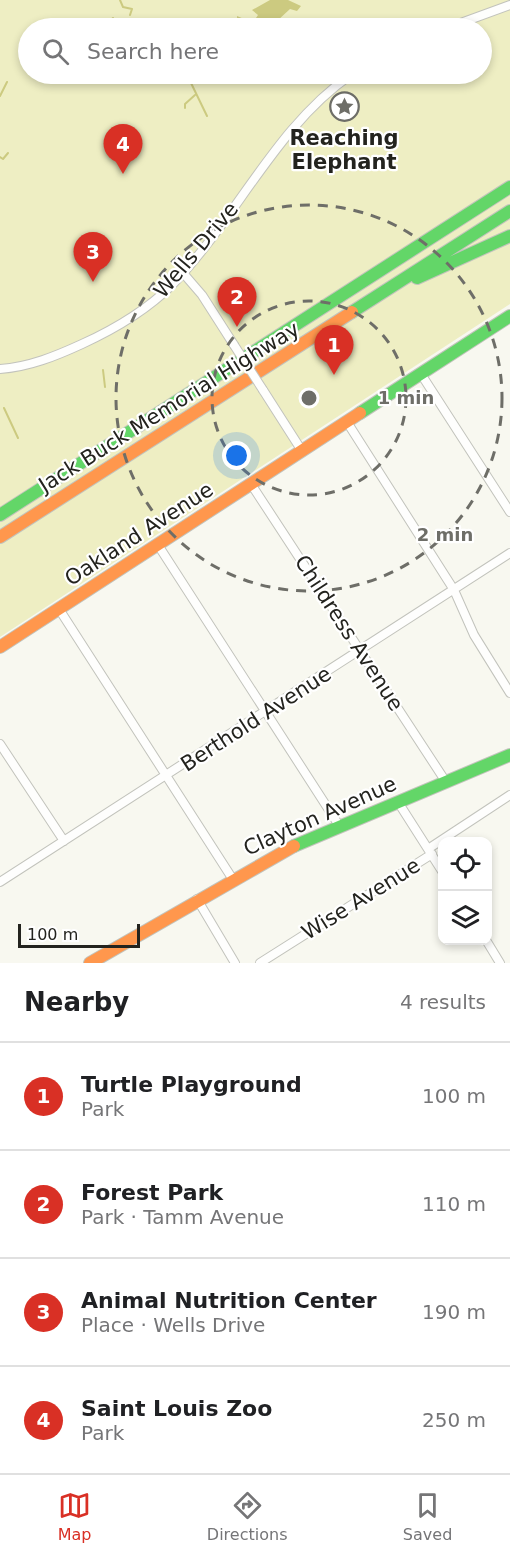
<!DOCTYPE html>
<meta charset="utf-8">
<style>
:root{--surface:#fff;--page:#f2f2f2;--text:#202124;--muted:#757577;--line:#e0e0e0;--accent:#d93025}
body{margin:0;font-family:"DejaVu Sans",sans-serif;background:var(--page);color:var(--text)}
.controls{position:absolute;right:18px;bottom:18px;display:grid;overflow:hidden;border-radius:12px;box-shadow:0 3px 9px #0003}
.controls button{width:54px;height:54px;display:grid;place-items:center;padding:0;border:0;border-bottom:2px solid var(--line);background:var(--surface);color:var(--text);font:30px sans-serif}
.scale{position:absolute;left:18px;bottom:15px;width:122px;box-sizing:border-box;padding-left:6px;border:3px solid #23231e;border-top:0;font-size:16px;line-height:21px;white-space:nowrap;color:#23231e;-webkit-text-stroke:4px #fff;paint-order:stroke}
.you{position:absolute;left:237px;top:456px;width:21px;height:21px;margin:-15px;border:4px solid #fff;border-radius:50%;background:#1a73e8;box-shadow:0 0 0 9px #1a73e833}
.badge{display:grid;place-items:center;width:39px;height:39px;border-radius:50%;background:var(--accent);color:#fff;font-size:20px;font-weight:700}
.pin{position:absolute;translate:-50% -50px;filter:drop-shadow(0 2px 3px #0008)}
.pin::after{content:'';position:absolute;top:32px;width:21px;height:18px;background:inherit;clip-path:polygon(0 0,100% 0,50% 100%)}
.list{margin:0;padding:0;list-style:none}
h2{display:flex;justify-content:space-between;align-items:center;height:78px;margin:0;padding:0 24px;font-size:26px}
h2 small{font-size:20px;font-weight:400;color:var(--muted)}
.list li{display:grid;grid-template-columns:39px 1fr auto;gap:18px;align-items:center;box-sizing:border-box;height:108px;padding:0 24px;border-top:2px solid var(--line)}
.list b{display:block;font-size:22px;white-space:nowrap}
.list p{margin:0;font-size:20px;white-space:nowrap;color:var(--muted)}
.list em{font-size:20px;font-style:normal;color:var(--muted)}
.icon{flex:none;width:33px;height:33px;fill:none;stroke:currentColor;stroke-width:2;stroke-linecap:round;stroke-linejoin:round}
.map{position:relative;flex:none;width:510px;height:963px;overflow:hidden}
.search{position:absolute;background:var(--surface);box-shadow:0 3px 9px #0003;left:18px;right:18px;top:18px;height:66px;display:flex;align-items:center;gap:15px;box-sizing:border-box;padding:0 21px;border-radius:33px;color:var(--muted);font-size:22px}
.sheet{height:510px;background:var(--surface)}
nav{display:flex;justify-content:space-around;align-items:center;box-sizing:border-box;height:84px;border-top:2px solid var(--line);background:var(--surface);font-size:16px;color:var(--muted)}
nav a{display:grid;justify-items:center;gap:3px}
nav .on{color:var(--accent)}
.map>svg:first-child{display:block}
.green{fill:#eeeec3;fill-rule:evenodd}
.water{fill:#ccca80}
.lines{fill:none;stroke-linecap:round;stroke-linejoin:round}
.stream{stroke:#ccca80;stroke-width:2}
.street-casing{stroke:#c2c3bc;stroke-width:10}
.fast-casing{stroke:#c2c3bc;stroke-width:14}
.slow-casing{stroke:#c2c3bc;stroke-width:14}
.street{stroke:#fefefd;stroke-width:8}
.fast{stroke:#63d668;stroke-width:12}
.slow{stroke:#ff974d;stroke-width:12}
.street-bridge-casing{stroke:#c2c3bc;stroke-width:10;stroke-linecap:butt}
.street-bridge{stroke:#fefefd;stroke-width:8}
.ring{fill:none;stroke:#6e6e68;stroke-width:3;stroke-dasharray:10 8}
.labels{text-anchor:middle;stroke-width:4.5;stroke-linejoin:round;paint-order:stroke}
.poi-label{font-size:21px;font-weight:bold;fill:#23231e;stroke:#fff}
.street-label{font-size:21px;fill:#23231e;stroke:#fff}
.centre{fill:#6e6e68;stroke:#fff;stroke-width:3}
.ring-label{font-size:18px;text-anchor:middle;font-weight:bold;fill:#6e6e68;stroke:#fff;stroke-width:4.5;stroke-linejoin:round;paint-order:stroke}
</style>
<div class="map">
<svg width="510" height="963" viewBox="0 0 510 963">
<rect width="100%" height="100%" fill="#f8f8f0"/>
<path class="green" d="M0 0H510V304L0 637ZM28 28H482V74H28Z"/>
<path class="water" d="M270 0H288L301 6 297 11 290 9 277 21 274 18 268 25 263 23 261 28 242 27 243 21 237 20V16L244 19 245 24 254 21 258 15 252 10Z"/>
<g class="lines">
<path class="stream" d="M120 0 123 7 132 9 130 15
M103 28 113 18
M98 77 108 75
M191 83 207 116
M0 96 7 82
M185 108V104L195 95
M0 157 3 159 8 153
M103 370 105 387
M4 408 18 438"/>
<defs>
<path id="street" d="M447 28 510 5
M183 273 202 295 234 345
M0 369C29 367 56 356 82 344 115 329 147 310 173 284 237 218 275 127 352 74
M421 374 510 512
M263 390 302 451
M347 422 454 590 474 635 510 693
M251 484 446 782
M158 545 340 827
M59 609 232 878
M0 744 64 841
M398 802 442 871
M428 849 510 795
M0 882 510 553
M197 899 235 963
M486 940 500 963
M260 963 432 854"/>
<path id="fast" d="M417 278 510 236
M352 312 510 211
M360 413 510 316
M0 515 510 187
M294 846 510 755"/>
<path id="slow" d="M0 537 352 312
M0 647 360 413
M90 963 294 846"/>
</defs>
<use href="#street" class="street-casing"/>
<use href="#fast" class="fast-casing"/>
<use href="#slow" class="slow-casing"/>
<use href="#street" class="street"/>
<use href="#fast" class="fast"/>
<use href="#slow" class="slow"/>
<defs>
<path id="street-bridge" d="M234 345 263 390"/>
</defs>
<use href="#street-bridge" class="street-bridge-casing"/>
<use href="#street-bridge" class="street-bridge"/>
</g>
<g class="ring">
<circle cx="309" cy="398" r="97"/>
<circle cx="309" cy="398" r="193"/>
</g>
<defs>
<symbol id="sight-ring" viewBox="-11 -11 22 22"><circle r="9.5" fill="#fff" stroke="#6e6e68" stroke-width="1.5"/><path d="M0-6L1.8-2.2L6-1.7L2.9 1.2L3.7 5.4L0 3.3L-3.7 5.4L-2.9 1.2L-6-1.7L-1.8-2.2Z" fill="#6e6e68"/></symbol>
</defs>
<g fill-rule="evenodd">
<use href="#sight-ring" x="328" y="90" width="33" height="33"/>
</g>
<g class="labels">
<g class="poi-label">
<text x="344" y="145">Reaching<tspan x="344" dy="24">Elephant</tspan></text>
</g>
<g class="street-label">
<text transform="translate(196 250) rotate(-50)" y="7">Wells Drive</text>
<text transform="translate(169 407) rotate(-32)" y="7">Jack Buck Memorial Highway</text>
<text transform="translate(139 534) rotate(-33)" y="7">Oakland Avenue</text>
<text transform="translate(349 633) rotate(57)" y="7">Childress Avenue</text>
<text transform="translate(256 719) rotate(-33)" y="7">Berthold Avenue</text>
<text transform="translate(320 816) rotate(-24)" y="7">Clayton Avenue</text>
<text transform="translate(361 899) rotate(-32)" y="7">Wise Avenue</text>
</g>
</g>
<circle cx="309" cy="398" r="9" class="centre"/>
<g class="ring-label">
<text x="406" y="404">1 min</text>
<text x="445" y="541">2 min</text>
</g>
</svg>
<div class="controls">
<button><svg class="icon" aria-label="locate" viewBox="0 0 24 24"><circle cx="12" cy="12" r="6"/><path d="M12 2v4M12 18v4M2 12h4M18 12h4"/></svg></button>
<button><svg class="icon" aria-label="layers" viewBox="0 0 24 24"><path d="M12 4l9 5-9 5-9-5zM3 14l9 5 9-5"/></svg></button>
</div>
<div class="scale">100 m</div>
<div class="you"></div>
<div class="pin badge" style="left:334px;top:375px">1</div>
<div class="pin badge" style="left:237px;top:327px">2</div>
<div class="pin badge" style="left:93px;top:282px">3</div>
<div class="pin badge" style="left:123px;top:174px">4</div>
<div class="search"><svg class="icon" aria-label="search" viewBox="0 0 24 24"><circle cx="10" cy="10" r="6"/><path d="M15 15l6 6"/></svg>Search here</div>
</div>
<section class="sheet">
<h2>Nearby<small>4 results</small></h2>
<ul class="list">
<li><span class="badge">1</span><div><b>Turtle Playground</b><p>Park</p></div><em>100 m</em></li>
<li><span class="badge">2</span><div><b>Forest Park</b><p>Park · Tamm Avenue</p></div><em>110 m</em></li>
<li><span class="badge">3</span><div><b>Animal Nutrition Center</b><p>Place · Wells Drive</p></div><em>190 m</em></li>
<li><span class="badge">4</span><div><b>Saint Louis Zoo</b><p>Park</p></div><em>250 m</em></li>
</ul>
</section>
<nav>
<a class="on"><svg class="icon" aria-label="map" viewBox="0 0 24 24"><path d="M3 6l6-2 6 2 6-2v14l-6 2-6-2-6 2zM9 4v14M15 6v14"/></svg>Map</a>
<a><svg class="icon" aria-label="directions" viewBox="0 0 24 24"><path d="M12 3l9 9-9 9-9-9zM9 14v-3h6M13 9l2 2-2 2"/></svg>Directions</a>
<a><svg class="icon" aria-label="saved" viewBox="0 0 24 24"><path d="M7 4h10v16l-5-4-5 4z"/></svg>Saved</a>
</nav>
